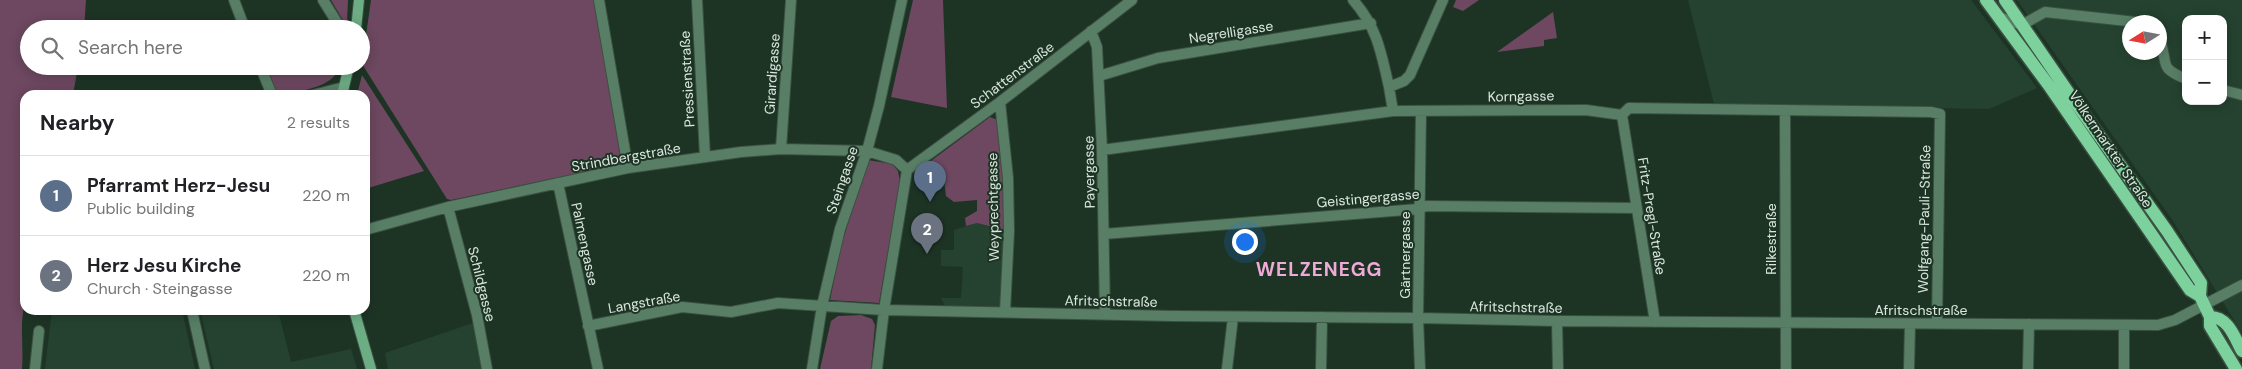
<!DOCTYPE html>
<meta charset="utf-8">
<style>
:root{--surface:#fff;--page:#f6f6f6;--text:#202124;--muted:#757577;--line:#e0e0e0;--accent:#2563eb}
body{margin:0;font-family:"DM Sans",sans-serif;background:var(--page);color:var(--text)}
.controls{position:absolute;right:15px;top:15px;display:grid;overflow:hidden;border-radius:10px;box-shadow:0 2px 12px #0003}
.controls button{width:45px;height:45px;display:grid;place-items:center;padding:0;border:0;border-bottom:1px solid var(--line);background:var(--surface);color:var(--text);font:25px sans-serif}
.compass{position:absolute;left:2122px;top:15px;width:45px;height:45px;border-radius:50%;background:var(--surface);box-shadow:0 2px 12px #0003;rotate:259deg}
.you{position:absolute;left:1244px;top:241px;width:18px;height:18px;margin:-12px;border:4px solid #fff;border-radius:50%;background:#1a73e8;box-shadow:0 0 0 8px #1a73e833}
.badge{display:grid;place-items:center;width:32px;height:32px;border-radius:50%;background:var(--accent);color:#fff;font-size:16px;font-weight:700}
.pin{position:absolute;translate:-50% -41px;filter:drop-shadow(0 1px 2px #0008)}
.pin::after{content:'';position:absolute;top:26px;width:18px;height:15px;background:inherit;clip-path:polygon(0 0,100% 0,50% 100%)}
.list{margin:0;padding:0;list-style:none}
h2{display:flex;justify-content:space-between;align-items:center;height:65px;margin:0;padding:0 20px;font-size:21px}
h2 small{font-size:16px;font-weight:400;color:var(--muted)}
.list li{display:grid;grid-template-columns:32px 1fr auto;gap:15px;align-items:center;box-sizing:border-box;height:80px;padding:0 20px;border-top:1px solid var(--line)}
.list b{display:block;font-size:19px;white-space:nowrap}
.list p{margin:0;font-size:16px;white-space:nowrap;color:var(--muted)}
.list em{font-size:16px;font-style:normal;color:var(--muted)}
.icon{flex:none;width:28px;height:28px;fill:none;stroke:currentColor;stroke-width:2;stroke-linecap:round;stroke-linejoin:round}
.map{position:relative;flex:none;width:2242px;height:369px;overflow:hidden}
.search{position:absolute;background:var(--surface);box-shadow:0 2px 12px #0003;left:20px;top:20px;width:350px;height:55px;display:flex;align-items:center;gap:12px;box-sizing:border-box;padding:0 18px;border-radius:28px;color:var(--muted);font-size:19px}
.panel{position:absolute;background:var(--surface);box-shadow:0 2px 12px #0003;left:20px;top:90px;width:350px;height:225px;border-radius:15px}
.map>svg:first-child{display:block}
.built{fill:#254230;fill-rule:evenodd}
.green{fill:#6d4860}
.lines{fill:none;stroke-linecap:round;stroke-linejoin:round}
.street-casing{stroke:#3b5142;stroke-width:12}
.secondary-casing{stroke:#3b5142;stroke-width:12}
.primary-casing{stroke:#3b5142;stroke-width:15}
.street{stroke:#587f66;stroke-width:10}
.secondary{stroke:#6dad84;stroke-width:10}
.primary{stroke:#7cd19c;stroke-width:12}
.labels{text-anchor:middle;stroke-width:4;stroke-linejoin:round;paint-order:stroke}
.street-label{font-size:14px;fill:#d9e7dd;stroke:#1d3425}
.district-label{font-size:19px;font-weight:bold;letter-spacing:1px;fill:#f0aad8;stroke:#1d3425}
</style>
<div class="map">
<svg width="2242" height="369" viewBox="0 0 2242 369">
<rect width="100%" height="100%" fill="#1d3425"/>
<path class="built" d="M1688 0H1971L2037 88 1989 109 1714 104Z
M2017 0H2242V333L2173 221ZM2186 19H2223V101H2186ZM2130 22H2160V52H2130Z
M977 223 1005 230 1001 306 996 308H946L941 298H961L963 267 941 266V250H954V230Z
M52 310H182L195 369H45Z
M200 310H278L291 362 351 349 357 369H214Z
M473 323 482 369H388L385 353Z"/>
<path class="green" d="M0 0H86L84 29H29V66H78L73 95H25V303C19 324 24 347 22 369H0Z
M331 0H348L347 22H344Z
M371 0H594L623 164 451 200 447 199 362 64Z
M913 0H943L947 108 891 97Z
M1456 0H1479L1463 11 1453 7Z
M1553 12 1557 38 1544 40V46L1497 52Z
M275 66H340C336 87 292 96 275 90L267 70Z
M362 75 424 171 365 189V95H357Z
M990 117 1000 121 1005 230 977 223 966 226 965 218 977 211V200L954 202 946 196 944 180 920 169Z
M868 160 892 164 898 171 900 182 879 303 830 300 841 246Z
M861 315 872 319 875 325 871 369H820L831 321 838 316Z"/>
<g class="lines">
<defs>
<path id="street" d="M234 0 245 29
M323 0 341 29
M599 0 628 168
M697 0 705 157
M1353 0C1377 27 1381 52 1389 87
M1999 17 2022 25 2045 12 2136 22
M1091 31 1097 47 1102 150 1105 314
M2160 40C2169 64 2157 67 2186 79
M260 66 272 95
M1099 76 1158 58 1371 23
M2223 90 2242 95
M313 95 344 87
M1000 102 1008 178 1009 231 1005 312
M1785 110 1786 369
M1393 111 1389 87 1404 81 1410 75 1443 0
M1622 115 1655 322
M781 149 791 0
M1102 150 1393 111 1586 110 1622 115 1629 108 1931 112 1940 114 1937 324
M907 170 1000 102 1132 0
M558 183 598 369
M448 207 477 315 487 369
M365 230 448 207 628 168 741 152 781 149 867 151 896 160 907 170 884 310 877 369
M1104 234 1418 209 1426 206 1636 208
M193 315 205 369
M1557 321 1558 369
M588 326 682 307 731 312 778 303 884 310 1173 316 1418 318 1557 321 2158 325 2175 320 2242 285
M35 369 39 331
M812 369 822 306 840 229 867 151 879 106 902 0
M1227 369 1233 317
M1321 369 1322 317
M1420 369 1418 318 1421 111
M1909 369 1910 324
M2028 369 2029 324
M2124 369V326"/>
<path id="secondary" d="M356 29 359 0
M342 95 349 66
M354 310 371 369"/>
<path id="primary" d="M1986 0 2050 87 2190 290 2200 296 2210 317V326L2236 369
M2005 0 2068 92 2167 231 2201 283 2200 296
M2210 317C2228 317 2234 336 2242 351"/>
</defs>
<use href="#street" class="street-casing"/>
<use href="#secondary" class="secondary-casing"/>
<use href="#primary" class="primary-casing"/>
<use href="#street" class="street"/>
<use href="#secondary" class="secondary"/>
<use href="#primary" class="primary"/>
</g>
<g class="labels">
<g class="street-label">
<text transform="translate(1231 32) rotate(-9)" y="5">Negrelligasse</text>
<text transform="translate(772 74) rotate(-86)" y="5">Girardigasse</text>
<text transform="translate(1012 75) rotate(-37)" y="5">Schattenstraße</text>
<text transform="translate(687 79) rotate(-93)" y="5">Pressienstraße</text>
<text transform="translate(1521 96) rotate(-1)" y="5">Korngasse</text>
<text transform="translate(2111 149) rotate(56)" y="5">Völkermarkter Straße</text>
<text transform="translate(626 157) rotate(-10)" y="5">Strindbergstraße</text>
<text transform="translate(1089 172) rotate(-91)" y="5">Payergasse</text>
<text transform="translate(842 180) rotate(-71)" y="5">Steingasse</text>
<text transform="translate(1368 198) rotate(-5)" y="5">Geistingergasse</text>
<text transform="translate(993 207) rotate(-91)" y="5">Weyprechtgasse</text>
<text transform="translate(1652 216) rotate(81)" y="5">Fritz-Pregl-Straße</text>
<text transform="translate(1924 219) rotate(-89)" y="5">Wolfgang-Pauli-Straße</text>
<text transform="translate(1771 239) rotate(-90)" y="5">Rilkestraße</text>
<text transform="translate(585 244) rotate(78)" y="5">Palmengasse</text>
<text transform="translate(1405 255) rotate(-90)" y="5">Gärtnergasse</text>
<text transform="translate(482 284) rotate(76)" y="5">Schildgasse</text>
<text transform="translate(1111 301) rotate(1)" y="5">Afritschstraße</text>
<text transform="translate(644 302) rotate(-10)" y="5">Langstraße</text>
<text transform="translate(1516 307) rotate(1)" y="5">Afritschstraße</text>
<text x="1921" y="315">Afritschstraße</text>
</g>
<g class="district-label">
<text x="1319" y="276">WELZENEGG</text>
</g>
</g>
</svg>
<div class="controls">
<button>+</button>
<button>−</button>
</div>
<svg class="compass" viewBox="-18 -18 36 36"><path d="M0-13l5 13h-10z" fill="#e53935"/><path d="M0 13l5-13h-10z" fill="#757577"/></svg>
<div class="you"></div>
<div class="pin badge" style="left:930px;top:202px;background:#5c6f8a">1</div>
<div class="pin badge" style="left:927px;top:254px;background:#6b7280">2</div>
<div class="search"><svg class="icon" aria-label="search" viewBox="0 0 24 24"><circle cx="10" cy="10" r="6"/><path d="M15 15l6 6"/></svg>Search here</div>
<section class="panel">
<h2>Nearby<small>2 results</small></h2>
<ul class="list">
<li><span class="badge" style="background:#5c6f8a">1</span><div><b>Pfarramt Herz-Jesu</b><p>Public building</p></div><em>220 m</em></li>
<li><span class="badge" style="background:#6b7280">2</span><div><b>Herz Jesu Kirche</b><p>Church · Steingasse</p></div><em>220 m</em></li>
</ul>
</section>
</div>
